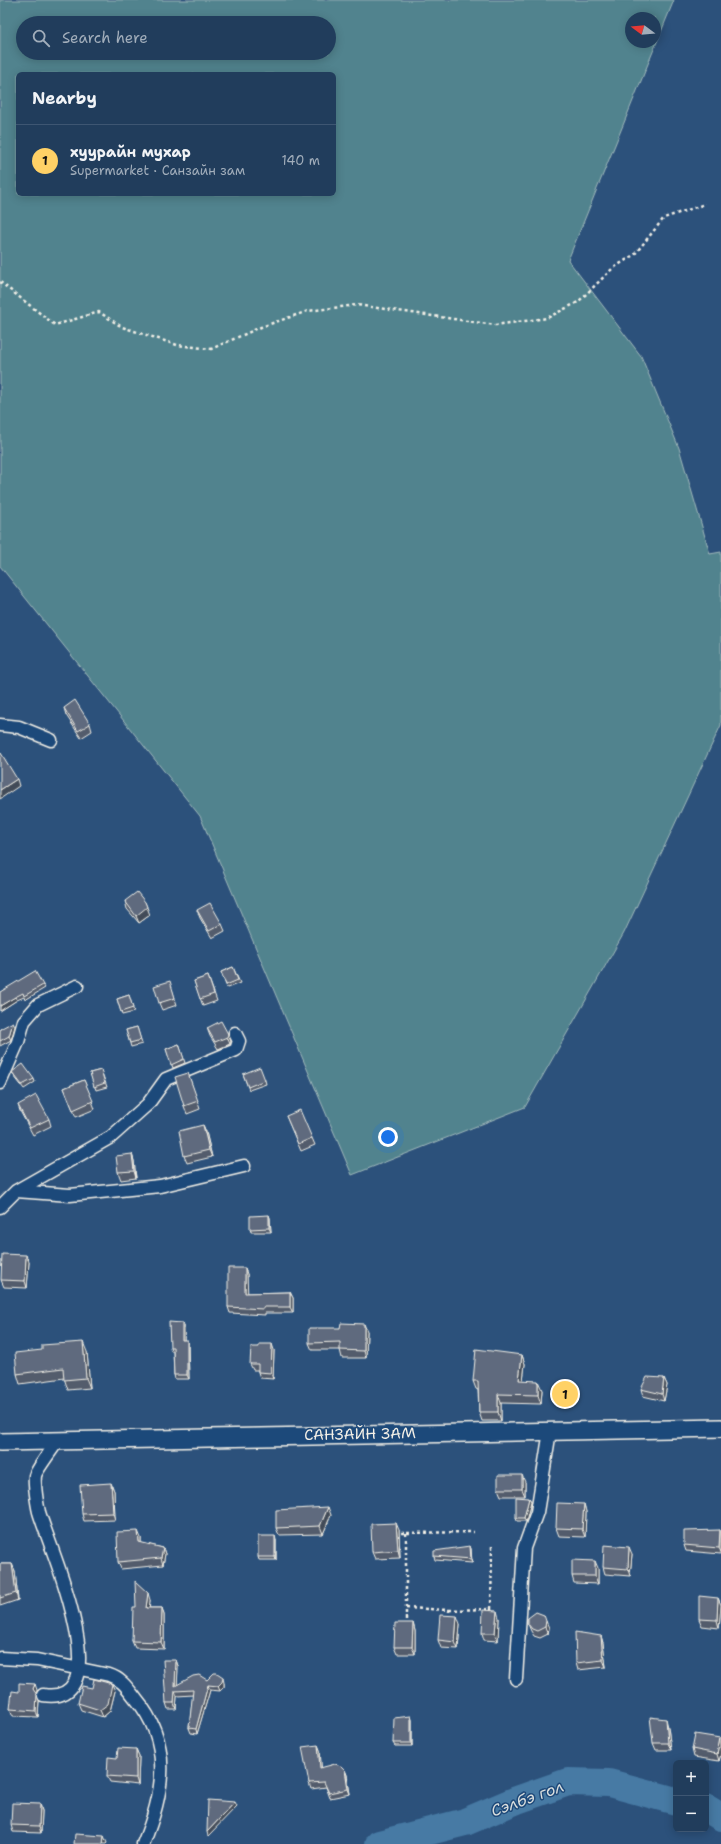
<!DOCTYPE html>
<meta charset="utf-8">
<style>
:root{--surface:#213d5c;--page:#294462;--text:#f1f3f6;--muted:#a2aebb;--line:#3e5672;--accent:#ffd166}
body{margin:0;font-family:"Shantell Sans",sans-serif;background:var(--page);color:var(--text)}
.controls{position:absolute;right:12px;bottom:12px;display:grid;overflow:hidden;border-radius:6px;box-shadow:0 2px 10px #0003}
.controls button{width:36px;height:36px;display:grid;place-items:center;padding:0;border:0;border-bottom:1px solid var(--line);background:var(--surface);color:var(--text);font:20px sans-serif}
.compass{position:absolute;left:625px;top:12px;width:36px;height:36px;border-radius:50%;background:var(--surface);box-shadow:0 2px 10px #0003;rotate:286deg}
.you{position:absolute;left:388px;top:1137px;width:14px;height:14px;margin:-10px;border:3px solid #fff;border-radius:50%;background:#1a73e8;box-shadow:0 0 0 6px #1a73e833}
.badge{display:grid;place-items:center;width:26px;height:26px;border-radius:50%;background:var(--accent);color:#111;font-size:13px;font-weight:700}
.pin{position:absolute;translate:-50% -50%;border:2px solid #fff;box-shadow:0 1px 4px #0006}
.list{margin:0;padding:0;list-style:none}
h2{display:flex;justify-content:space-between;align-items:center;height:52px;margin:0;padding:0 16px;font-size:17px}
h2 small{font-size:13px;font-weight:400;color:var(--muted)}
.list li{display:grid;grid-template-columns:26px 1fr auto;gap:12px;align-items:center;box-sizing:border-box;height:72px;padding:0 16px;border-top:1px solid var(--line)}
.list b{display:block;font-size:15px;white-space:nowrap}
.list p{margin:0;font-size:13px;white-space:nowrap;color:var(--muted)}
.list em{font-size:13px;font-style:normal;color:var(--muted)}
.icon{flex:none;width:22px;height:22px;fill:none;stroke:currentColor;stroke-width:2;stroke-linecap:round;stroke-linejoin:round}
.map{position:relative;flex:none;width:721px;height:1844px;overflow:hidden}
.search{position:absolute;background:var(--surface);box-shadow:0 2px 10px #0003;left:16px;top:16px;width:320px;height:44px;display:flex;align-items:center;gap:10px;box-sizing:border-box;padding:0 14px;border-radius:22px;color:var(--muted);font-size:15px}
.panel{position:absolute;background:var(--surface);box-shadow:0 2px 10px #0003;left:16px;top:72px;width:320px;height:124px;border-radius:6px}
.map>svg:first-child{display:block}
.green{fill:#51838e;stroke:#a2babb;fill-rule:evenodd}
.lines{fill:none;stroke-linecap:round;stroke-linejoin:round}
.river{stroke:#467aa4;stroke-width:28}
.street-casing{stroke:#f4f1e8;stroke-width:15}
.secondary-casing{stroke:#f4f1e8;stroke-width:20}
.path{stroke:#f4f1e8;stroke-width:2.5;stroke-dasharray:3 3;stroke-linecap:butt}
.street{stroke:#1f4a7a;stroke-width:12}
.secondary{stroke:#1f4a7a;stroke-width:17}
.wall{fill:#525c6c;stroke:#f4f1e8}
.shaded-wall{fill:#424b58;stroke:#f4f1e8}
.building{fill:#5f6b7e;stroke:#f4f1e8}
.labels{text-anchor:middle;stroke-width:3;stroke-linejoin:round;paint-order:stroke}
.street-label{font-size:15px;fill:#f4f1e8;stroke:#1f4a7a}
.water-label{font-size:16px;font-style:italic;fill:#dadfde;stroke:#1f4a7a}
</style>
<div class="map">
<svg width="721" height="1844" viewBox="0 0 721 1844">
<rect width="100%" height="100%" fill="#2c517b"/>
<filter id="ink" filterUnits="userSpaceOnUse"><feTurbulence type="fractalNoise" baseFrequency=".025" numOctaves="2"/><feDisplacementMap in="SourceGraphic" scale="8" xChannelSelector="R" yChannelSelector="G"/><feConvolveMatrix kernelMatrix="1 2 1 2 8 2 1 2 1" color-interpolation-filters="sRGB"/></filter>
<g filter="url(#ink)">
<path class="green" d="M0 0H674L568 260 641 356 679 448 710 554 721 552V725L624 933 525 1107 352 1175 200 816 0 566ZM631 18H655V42H631ZM23 23H329V53H23ZM18 74H334V194H18Z"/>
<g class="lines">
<path class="river" d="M706 1808 721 1817
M379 1844 465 1822 517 1800 568 1782 609 1783 676 1801"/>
<defs>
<path id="street" d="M0 725 19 727 51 740
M0 1083 18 1042 24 1021 38 1005 77 986
M16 1191 70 1195 160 1186 244 1166
M0 1207 16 1191 111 1137 148 1104 166 1079 236 1050 239 1041 235 1033
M0 1658 37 1660 109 1675C122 1679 128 1689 136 1699 173 1743 164 1794 143 1844
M516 1679 524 1548 537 1512 550 1431
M43 1695C122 1707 48 1544 39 1512 37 1504 34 1483 35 1476 36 1470 54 1447 58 1440"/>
<path id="secondary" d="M0 1442 721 1428"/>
</defs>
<use href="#street" class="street-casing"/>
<use href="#secondary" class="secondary-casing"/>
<path class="path" d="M0 282 55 325 99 312 122 327 177 345 211 349 261 327 308 311 357 305 495 325 547 318 578 302 612 269 635 254 664 218 705 204
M401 1533 474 1532
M406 1533V1624
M406 1608 449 1610V1617
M491 1609 492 1546
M449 1610 491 1609V1611"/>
<use href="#street" class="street"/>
<use href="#secondary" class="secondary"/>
</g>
<path class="wall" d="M64 708 90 724 92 731 81 738 66 715Z
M125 901 150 915 139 923 127 909Z
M197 910 222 924 225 931 212 938 200 918Z
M233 967 240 983 227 988 221 972Z
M208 976 217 1001 203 1006 194 981Z
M43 985 45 988 25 1000 24 997 17 1000 0 1011V992Z
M172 989 177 1005 162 1010 159 1003Z
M129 995 134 1012 122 1015 117 999Z
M15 1026 11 1040 0 1046V1029Z
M137 1027 142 1044 131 1047 126 1030Z
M207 1028 228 1034 231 1042 230 1044 218 1049 210 1036Z
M179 1044 185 1063 173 1068 166 1049Z
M101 1070 107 1087 96 1090 90 1073Z
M12 1072 34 1079 35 1082 24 1089 14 1076Z
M188 1073 200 1109 187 1114 184 1106Z
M243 1074 265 1080 266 1084 249 1090Z
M84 1080 95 1109 76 1117 64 1088Z
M18 1105 49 1119 51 1126 33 1135 20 1111Z
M286 1116 312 1138 315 1145 301 1151Z
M203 1125 206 1132 212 1157 187 1163 184 1156Z
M132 1154 134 1161 136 1178 121 1180 118 1172Z
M269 1215 270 1218 271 1232H251L250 1229Z
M29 1262 27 1288 4 1287 1 1280Z
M247 1274V1293L290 1292 293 1298V1313H265V1315L230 1313 228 1307Z
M184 1326V1340L188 1344 189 1379H175L174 1375 173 1351H171L170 1347Z
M340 1328 367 1331 366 1358H342L340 1350H312L309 1343Z
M274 1350 273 1379 260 1378 258 1372V1370H253L250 1364Z
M87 1352 90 1388 68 1390 64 1378 20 1384 17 1374Z
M522 1355 525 1364 523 1380 542 1390 541 1404 501 1403V1421H482L479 1412 478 1390 476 1389 473 1381Z
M664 1378 667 1385 664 1401 643 1396 641 1389Z
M525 1482V1496H501L498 1489Z
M111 1483 114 1491 115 1520 84 1521 82 1514Z
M529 1498 531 1501 526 1521H517L516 1518Z
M584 1504 586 1512 585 1537 559 1536 556 1528Z
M331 1515 323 1534 279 1535 276 1528Z
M399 1530 400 1558 375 1559 372 1552Z
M720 1530 721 1533V1554L686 1551 684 1545Z
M141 1538V1543L163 1548 165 1554 163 1565 121 1569 118 1562Z
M276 1540V1560H259L258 1557Z
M470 1546 471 1549 472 1563 435 1560 434 1556Z
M632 1554 630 1576 605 1574 603 1567Z
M0 1564H12L15 1571 18 1600 0 1606Z
M598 1568V1584L574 1583 572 1576Z
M718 1598 721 1605 719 1628 702 1626 699 1619Z
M150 1600 149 1608H162L164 1615V1649L135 1648 132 1641 136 1607Z
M499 1618 498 1641 484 1640 482 1633Z
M528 1618 549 1628 548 1634 540 1638 534 1636 531 1631 528 1624Z
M413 1623 415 1631V1654H397L394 1647Z
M460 1624 458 1649 441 1648 438 1640Z
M601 1636 603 1643 606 1667 578 1670 576 1663Z
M176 1660 178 1666 177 1685 207 1680 224 1683V1687L220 1691 210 1690 197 1734 191 1733 189 1728 193 1695 177 1696 176 1709H168L166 1703Z
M92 1688 115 1691 110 1711 103 1717 81 1710 78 1703Z
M37 1690 36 1694 39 1701 38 1717 13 1716 10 1709 19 1692Z
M411 1716 412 1720V1746H395L393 1743Z
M668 1727 671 1750H656L653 1743Z
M720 1738 721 1741V1754L719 1761 694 1757 692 1749Z
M318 1745 320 1750 321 1768 345 1770 347 1775 350 1794 330 1798 326 1787 311 1789 309 1783Z
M136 1749 139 1756 138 1785 110 1782 107 1776 117 1758Z
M40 1804 42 1811 41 1833 13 1832 11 1825Z"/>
<path class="shaded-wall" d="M17 779 19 786 0 799V790Z
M145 902 150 915 139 923 136 916Z
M15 997 17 1000 0 1011V1006Z
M13 1022 15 1026 11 1040 9 1036Z
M228 1034 231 1042 230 1044 227 1037Z
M203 1125 206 1132 212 1157 209 1150Z
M132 1154 134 1161 136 1178 134 1171Z
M269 1215 270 1218 271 1232 269 1228Z
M26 1255 29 1262 27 1288 25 1281Z
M245 1268 247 1274 248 1299 245 1293Z
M290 1292 293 1298V1313L290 1307Z
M182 1323 184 1326V1344L182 1340Z
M364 1324 367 1331 366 1358 364 1351Z
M187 1340 188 1344 189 1379 187 1375Z
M83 1342 87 1352 90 1388 86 1378Z
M272 1344 274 1350 273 1379 271 1373Z
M522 1355 525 1364 522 1389 519 1380Z
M664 1378 667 1385 664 1401 662 1394Z
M538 1381 542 1390 541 1404 538 1395Z
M498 1394 501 1403V1421L498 1412Z
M522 1475 525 1482V1496L522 1489Z
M111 1483 114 1491 115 1520 113 1513Z
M529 1498 531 1501 526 1521 524 1518Z
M584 1504 586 1512 585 1537 582 1529Z
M328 1507 331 1515 323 1534 320 1526Z
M396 1523 399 1530 400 1558 398 1550Z
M720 1530 721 1533V1552L719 1548Z
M138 1531 141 1538V1549L139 1542Z
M275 1536 276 1540V1560L275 1557Z
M470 1546 471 1549 472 1563 471 1559Z
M629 1547 632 1554 630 1576 628 1569Z
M163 1548 165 1554 163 1565 161 1558Z
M595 1561 598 1568V1584L595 1576Z
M12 1564 15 1571 18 1600 16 1593Z
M148 1593 150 1600 149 1614 146 1608Z
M718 1598 721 1605 719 1628 717 1620Z
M162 1608 164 1615V1649L161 1642Z
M497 1611 499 1618 498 1641 495 1633Z
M457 1616 460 1624 458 1649 455 1642Z
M546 1621 549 1628 548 1634 545 1627Z
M413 1623 415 1631V1654L412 1647Z
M601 1636 603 1643 606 1667 603 1660Z
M176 1660 178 1666 177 1691 175 1686Z
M223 1677 224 1683V1687L220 1691 218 1686Z
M35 1684 37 1690 36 1696 33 1689Z
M112 1684 115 1691 110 1711 103 1717 100 1710Z
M208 1685 210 1690 197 1734 196 1729Z
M175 1691 177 1696 176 1709 174 1703Z
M37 1695 39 1701 38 1717 36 1711Z
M411 1716 412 1720V1746L411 1743Z
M666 1719 668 1727 671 1750 668 1743Z
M720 1738 721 1741V1754L719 1761 717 1754Z
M318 1745 320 1750 322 1774 320 1768Z
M136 1749 139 1756 138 1785 136 1778Z
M345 1770 347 1775 350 1794 348 1789Z
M235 1802 237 1806 208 1836 207 1832Z
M40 1804 42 1811 41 1833 39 1826Z
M104 1836 107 1843 106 1844H103Z"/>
<path class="building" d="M75 700 90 724 78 731 64 708Z
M1 753 17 779 0 790V754Z
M137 892 145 902 147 907 136 916 125 901Z
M210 903 222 924 209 931 197 910Z
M233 967 238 980 226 985 221 972Z
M35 971 43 985 24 996 23 993 15 997 0 1006V992Z
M208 976 214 994 200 999 194 981Z
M170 981 175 998 159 1003 154 986Z
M129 995 133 1008 121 1012 117 999Z
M221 1021 228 1034 227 1037 215 1042 207 1028Z
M13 1022 9 1036 0 1041V1029Z
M137 1027 141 1040 130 1043 126 1030Z
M179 1044 184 1059 171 1065 166 1049Z
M23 1064 34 1079 22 1085 12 1072Z
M260 1067 265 1080 248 1087 243 1074Z
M101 1070 105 1083 94 1087 90 1073Z
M188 1073 198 1101 184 1106 175 1077Z
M84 1080 93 1101 73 1110 64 1088Z
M36 1095 49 1119 30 1128 18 1105Z
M300 1110 312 1138 298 1144 286 1116Z
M203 1125 209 1150 184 1156 179 1131Z
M132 1154 134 1171 118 1172 116 1156Z
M269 1215V1228L250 1229V1216Z
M2 1254 26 1255 25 1281 1 1280Z
M228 1268H245V1293L290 1292V1307H263V1309L228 1307Z
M169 1322 182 1323V1340H187V1375H174L173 1347H170Z
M341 1323 364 1324V1351L340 1350V1342L309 1343V1328H340Z
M83 1342 86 1378 64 1380 63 1368 17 1374 15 1353 42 1350V1345Z
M259 1344H272L271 1373 258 1372V1364H250L251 1347H259Z
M476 1349 522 1355 519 1380 538 1381V1395L498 1394V1412H479L478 1381H473Z
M647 1377 664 1378 662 1394 641 1389Z
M498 1475H522V1489H498Z
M111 1483 113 1513 82 1514 80 1485Z
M516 1497 529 1498 524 1518H516Z
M557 1503 584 1504 582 1529 556 1528Z
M328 1507 320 1526 276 1528V1510Z
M396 1523 398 1550 372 1552 371 1524Z
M720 1530 719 1548 684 1545V1531Z
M138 1531 139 1542 163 1548 161 1558 118 1562 117 1532Z
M258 1536H275V1557H258Z
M604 1545 629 1547 628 1569 603 1567Z
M470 1546 471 1559 434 1556V1551Z
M572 1560 595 1561V1576H572Z
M0 1564H12L16 1593 0 1598Z
M135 1581 148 1593 146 1608H162L161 1642 132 1641 133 1607H136Z
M699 1596 718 1598 717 1620 699 1619Z
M483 1610 497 1611 495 1633H482Z
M536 1612 544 1615 546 1621 545 1627 537 1631 532 1629 528 1624V1618Z
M440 1615 457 1616 455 1642 438 1640Z
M395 1623H413L412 1647H394Z
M575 1632 601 1636 603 1660 576 1663Z
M163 1660H176L175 1686 193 1676 199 1675 207 1680 214 1673H217L223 1677 222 1682 218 1686 208 1685 196 1729 189 1728 193 1690 175 1691 174 1703H166Z
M94 1679 112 1684 108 1704 100 1710 78 1703 82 1686 92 1688Z
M19 1683 35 1684 33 1689 37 1695 36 1711 10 1709 12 1691 19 1692Z
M411 1716V1743H393L394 1718Z
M650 1717 666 1719 668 1743H653Z
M695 1734 720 1738 717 1754 692 1749Z
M318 1745 320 1768 335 1764 341 1766 345 1770 348 1789 329 1793 324 1782 309 1783 302 1747Z
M118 1748 136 1749V1778L107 1776 108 1757 117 1758Z
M208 1800 235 1802 207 1832Z
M12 1803 40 1804 39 1826 11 1825Z
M75 1834 104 1836 103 1844H74Z"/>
</g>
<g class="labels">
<g class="street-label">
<text transform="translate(360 1434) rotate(-1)" y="5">САНЗАЙН ЗАМ</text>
</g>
<g class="water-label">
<text transform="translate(527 1798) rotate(-20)" y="6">Сэлбэ гол</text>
</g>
</g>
</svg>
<div class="controls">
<button>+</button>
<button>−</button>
</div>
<svg class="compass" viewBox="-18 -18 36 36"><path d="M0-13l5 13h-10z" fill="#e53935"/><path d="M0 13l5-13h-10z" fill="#a2aebb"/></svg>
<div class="you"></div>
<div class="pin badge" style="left:565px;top:1394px">1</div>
<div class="search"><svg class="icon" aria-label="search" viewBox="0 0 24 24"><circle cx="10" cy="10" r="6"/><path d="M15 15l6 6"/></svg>Search here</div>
<section class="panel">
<h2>Nearby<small></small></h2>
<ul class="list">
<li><span class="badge">1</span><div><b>хуурайн мухар</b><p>Supermarket · Санзайн зам</p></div><em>140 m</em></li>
</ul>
</section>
</div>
